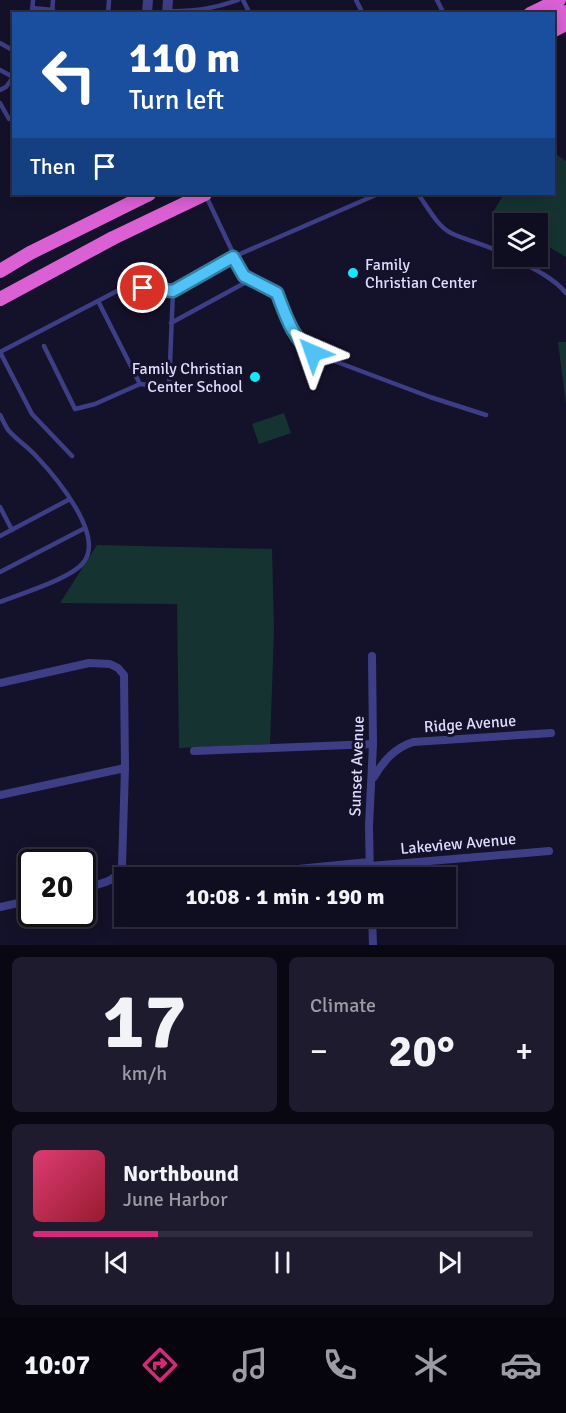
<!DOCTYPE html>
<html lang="en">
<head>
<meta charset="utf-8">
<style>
  :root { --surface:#0f0d20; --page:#1d1b2d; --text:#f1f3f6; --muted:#9b9ca5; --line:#2f2d3e; --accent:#db2777 }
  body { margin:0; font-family:Signika,sans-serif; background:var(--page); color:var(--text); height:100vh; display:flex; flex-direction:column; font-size:22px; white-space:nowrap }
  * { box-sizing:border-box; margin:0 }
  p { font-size:20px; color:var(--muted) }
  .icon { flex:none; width:33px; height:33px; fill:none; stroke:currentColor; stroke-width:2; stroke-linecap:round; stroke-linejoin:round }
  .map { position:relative; height:945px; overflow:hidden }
  .details { display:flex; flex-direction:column; gap:12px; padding:12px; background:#080712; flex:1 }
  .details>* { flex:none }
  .hud { position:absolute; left:12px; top:12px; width:543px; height:183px; border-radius:0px; box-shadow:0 3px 15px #0003,0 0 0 2px var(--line); background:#1a4fa0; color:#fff; overflow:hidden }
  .controls { position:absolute; left:494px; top:213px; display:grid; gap:12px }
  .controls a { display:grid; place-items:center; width:54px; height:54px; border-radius:0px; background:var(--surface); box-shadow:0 3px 15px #0003,0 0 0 2px var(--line); font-size:30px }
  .speed { position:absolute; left:18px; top:849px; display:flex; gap:12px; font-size:30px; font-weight:700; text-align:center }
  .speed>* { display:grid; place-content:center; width:78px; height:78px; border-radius:50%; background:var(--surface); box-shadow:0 3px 15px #0003,0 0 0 2px var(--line); line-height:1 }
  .speed .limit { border:3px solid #111; border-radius:9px; background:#fff; color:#111 }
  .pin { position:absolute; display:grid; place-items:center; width:51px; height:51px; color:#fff; margin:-26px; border:3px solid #fff; border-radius:50%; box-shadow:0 2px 6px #0007 }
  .me { position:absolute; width:66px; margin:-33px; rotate:317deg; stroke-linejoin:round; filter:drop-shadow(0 0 4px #0008) }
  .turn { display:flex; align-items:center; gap:21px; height:126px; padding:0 18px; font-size:27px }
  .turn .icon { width:78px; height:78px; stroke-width:2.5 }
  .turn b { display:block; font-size:42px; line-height:51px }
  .then { display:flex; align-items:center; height:57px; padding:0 18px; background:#0003; gap:12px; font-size:22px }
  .big { font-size:45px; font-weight:700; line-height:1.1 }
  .details .card { flex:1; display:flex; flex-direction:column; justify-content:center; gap:9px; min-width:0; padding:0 21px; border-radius:9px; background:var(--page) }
  .details .dial { align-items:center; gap:0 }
  .dial b { font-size:78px; line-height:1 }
  .song { display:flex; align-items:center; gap:18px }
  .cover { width:72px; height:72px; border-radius:9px; background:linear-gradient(135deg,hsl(340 70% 55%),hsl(350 70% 35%)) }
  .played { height:6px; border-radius:3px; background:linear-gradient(90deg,var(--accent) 25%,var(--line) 25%) }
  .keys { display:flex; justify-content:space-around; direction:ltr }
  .heat { display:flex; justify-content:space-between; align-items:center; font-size:33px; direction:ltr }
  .details .tiles { flex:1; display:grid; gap:12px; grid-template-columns:1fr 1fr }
  .card:last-child { grid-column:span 2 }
  .trip { position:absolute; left:114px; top:867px; width:342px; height:60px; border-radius:0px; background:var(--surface); box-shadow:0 3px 15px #0003,0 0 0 2px var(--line); font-weight:700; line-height:60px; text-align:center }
  .menu { display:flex; height:96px; justify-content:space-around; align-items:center; background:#06050d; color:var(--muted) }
  .menu .icon { width:42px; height:42px }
  .menu .active { color:var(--accent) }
  .menu b { font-size:27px; color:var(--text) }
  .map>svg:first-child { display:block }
</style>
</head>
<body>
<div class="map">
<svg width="566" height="945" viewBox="0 0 566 945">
  <rect width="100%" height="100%" fill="#14112a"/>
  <path fill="#153431" d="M554,153L566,161V257L537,240V224L508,223L492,214L504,194H554Z
    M558,342H566V406Z
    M284,413L291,433L259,444L252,424Z
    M97,545L272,549L274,631L270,744L179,748L177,604L60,603Z"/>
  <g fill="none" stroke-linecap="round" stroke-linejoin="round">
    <path stroke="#3e3e87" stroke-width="4.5" d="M243,0L250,14
      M356,0L363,14
      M437,0L444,14
      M32,8L53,10
      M168,11C193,12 214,9 238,0
      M32,14L33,0
      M52,14L53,0
      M108,14L109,0
      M0,43L14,51
      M0,70L13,77
      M0,90L6,87L14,76
      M0,103L9,119
      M418,194C427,206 437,226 451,233C468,241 487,245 504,254
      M206,196L244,276L277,293C286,316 292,338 313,353L430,397L486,415
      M509,256C528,266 552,276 566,293
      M98,301L140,384
      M171,323L250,280
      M44,346L75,409L95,404L140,384L169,387L173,291
      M0,352L117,291L143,288L173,291L233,257L378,194
      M0,352L32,414L72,456
      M0,415C3,420 5,426 9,431C17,440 28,447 36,456C55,476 106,536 83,563C70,579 20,594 0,602
      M0,507L12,530
      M0,536L70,499
      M0,572L85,528"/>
    <path stroke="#3e3e87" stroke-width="8" d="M0,683L89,663L110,664L118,668L124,675L125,768L122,866C116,883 99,884 82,888
      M194,751L373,744
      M374,777C384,760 395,748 413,742L551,733
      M0,795L125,768
      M370,866L549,851
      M205,878L369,862
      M370,878L369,826L373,744L372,656
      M0,907L32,900
      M372,916L373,945"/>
    <path stroke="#3e3e87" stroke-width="10" d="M147,14L148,0
      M167,14L168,0"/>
    <path stroke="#db60d4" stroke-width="14" d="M530,14L559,0
      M554,18L566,12
      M554,30L566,24
      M0,271L30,253L149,194
      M0,299L113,238L205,194"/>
  </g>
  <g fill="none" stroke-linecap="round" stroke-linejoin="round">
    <g stroke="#337fa1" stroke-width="15">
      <path id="route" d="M143,288L173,291L233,257L244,276L277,293C286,316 292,338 313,353"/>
    </g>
    <use href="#route" stroke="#4fc3f7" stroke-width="10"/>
  </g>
  <g fill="#0decf8" stroke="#14112a" stroke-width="2">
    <circle cx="353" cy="273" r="6"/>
    <circle cx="255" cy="377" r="6"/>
  </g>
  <g text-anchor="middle" stroke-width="6" stroke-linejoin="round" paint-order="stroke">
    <g font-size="16" fill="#dedbfe" stroke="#14112a" text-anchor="start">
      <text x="365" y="270">Family<tspan x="365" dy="18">Christian Center</tspan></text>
      <text x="243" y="374" text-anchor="end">Family Christian<tspan x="243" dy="18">Center School</tspan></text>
    </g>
    <g font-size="16" fill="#dedbfe" stroke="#14112a">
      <text transform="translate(470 723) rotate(-4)" y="6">Ridge Avenue</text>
      <text transform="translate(356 766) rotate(-88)" y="6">Sunset Avenue</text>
      <text transform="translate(458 843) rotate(-5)" y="6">Lakeview Avenue</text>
    </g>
  </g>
</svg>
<div class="controls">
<a><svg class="icon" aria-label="layers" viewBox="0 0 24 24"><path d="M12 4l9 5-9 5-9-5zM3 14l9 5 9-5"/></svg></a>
</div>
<div class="speed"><div class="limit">20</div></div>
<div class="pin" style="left:143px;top:288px;background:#d93025"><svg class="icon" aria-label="arrive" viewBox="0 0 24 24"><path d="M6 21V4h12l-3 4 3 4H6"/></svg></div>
<svg class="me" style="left:313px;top:353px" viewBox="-20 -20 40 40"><path d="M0-17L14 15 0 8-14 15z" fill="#4fc3f7" stroke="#fff" stroke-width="4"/></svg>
<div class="trip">10:08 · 1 min · 190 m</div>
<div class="hud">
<div class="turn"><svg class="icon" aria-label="left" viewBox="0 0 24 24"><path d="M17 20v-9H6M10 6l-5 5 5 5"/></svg><div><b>110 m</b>Turn left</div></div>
<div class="then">Then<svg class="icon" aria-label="arrive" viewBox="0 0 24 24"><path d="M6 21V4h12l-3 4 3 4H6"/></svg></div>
</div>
</div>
<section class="details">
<div class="tiles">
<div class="card dial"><b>17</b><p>km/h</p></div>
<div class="card"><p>Climate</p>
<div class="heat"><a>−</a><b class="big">20°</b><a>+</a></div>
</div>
<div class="card">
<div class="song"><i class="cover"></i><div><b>Northbound</b><p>June Harbor</p></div></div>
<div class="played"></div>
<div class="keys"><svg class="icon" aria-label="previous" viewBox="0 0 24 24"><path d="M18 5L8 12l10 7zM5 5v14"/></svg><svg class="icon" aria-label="pause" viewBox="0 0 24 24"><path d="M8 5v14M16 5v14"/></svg><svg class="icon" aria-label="next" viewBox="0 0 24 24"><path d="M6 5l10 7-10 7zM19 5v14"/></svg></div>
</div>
</div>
</section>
<nav class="menu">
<b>10:07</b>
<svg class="icon active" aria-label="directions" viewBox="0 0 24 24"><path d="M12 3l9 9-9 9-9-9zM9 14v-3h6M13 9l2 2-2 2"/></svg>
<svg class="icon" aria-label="music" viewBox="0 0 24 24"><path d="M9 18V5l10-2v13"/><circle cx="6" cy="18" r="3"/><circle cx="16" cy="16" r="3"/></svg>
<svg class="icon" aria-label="phone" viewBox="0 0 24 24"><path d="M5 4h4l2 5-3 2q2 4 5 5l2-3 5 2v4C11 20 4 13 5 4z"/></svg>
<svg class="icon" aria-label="climate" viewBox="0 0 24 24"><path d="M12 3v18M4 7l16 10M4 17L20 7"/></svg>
<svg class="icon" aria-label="car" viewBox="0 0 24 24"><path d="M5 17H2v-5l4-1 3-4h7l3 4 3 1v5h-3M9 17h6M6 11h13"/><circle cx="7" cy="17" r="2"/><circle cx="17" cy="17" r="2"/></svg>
</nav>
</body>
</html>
